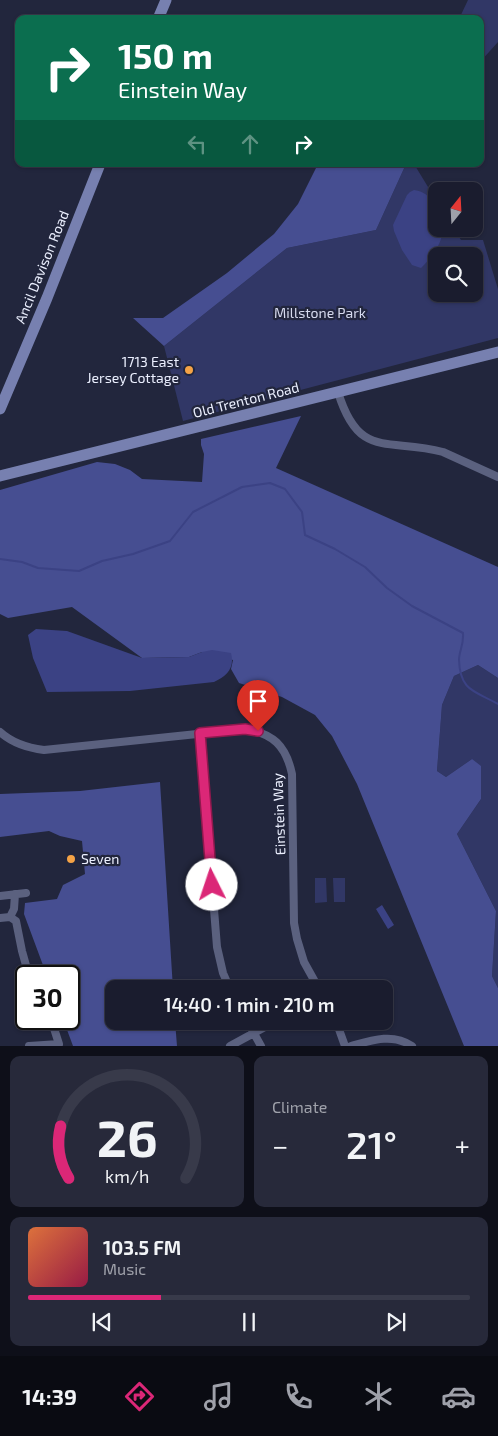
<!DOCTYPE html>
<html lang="en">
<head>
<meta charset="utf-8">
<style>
  :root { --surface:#1a1c2e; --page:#27293a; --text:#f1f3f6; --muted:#9fa1aa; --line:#383a4a; --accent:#db2777 }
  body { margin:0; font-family:"Exo 2",sans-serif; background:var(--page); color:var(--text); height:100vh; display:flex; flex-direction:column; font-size:19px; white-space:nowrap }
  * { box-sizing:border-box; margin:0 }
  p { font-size:16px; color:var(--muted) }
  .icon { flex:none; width:28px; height:28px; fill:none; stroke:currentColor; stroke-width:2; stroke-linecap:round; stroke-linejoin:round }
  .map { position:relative; height:1046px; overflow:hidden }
  .side { display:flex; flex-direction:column; gap:10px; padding:10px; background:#0e0f19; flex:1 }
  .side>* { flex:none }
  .guide { position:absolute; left:15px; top:15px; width:469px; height:152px; border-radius:10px; box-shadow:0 1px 4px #0004,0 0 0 1px var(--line); background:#0b6e4f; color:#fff; overflow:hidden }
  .needle { width:32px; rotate:18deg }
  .controls { position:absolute; left:428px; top:182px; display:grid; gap:10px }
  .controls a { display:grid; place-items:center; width:55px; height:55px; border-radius:10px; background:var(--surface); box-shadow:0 1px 4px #0004,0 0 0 1px var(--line); font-size:25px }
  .speed { position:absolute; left:15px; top:965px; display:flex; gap:10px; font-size:25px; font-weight:700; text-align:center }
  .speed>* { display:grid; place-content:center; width:65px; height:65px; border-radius:50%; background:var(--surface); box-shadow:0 1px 4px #0004,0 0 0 1px var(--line); line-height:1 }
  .speed .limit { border:2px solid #111; border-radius:8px; background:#fff; color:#111 }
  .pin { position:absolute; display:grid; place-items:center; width:42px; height:42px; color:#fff; margin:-51px -21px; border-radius:50% 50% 50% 0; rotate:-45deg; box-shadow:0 0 5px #0007 }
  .pin .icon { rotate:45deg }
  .me { position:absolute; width:55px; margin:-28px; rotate:356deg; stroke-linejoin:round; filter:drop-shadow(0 0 4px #0008) }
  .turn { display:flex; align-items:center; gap:18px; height:105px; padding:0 20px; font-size:22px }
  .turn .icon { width:65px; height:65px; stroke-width:2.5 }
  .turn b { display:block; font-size:35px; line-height:42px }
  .lanes { display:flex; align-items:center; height:48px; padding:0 20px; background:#0003; justify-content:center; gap:25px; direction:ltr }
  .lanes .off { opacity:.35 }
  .big { font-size:38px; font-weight:600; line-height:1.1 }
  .side .widget { flex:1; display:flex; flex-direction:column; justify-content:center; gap:8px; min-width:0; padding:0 18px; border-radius:10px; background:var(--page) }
  .side .dial { align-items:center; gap:0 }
  .dial svg { height:130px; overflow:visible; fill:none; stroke:var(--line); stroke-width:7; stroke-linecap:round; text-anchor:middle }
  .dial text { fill:var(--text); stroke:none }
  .song { display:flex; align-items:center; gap:15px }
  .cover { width:60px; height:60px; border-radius:8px; background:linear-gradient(135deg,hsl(20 70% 55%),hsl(340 70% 35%)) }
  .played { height:5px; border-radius:2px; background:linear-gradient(90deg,var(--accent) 30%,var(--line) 30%) }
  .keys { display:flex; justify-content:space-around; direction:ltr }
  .heat { display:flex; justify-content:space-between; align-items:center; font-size:28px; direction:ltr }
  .side .tiles { flex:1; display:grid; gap:10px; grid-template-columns:1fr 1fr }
  .widget:last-child { grid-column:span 2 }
  .trip { position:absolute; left:105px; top:980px; width:288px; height:50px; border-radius:10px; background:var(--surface); box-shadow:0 1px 4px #0004,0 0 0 1px var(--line); font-weight:600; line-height:50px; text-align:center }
  .menu { display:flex; height:80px; justify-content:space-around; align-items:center; background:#0a0b12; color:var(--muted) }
  .menu .icon { width:35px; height:35px }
  .menu .active { color:var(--accent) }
  .menu b { font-size:22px; color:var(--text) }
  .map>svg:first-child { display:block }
</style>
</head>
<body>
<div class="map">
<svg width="498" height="1046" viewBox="0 0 498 1046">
  <rect width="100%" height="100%" fill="#22263d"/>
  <path fill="#313766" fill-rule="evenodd" d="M468,0H498V42L480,62V19H459Z
    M406,164H414L436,200V229H454L461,240H483L498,289V338L183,421L164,346L287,248L376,230ZM436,256H474V294H436Z
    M478,665L498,678V988L492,976L496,911L457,834L481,799L472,759L446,777L437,771L442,705L454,676Z
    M315,878H326L327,902L315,903Z
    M333,878H345V902H334Z"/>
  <path fill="#464e91" d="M318,164H406L376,230L287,248L164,346L133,318H163L227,273L274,234L298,204Z
    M301,416L276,468L498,567V678L478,665L454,676L442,705L437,771L446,777L472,759L481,766V799L457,834L496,911L492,976L498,988V1046H464L357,784L332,736L315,715L282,697L239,683L231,669L233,660L202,652L189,657L142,658L72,607L8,618L0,614V490L97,462L115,464L130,470L142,479L202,482L204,454L201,445V439Z
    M160,782L173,989H114V1021H175L177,1046H73L63,1019H69V976H47L24,914L25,903L57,899L63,885L85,874L82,841L60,836L49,831L0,837V794L80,791Z"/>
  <path fill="#3b4284" d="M414,190C435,193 436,211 436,229H443C442,244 432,257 421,268L412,265L402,250L394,231L393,225L407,195L410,192Z
    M36,629L67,631L142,658L189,657L202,652L212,650L231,653C235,668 227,676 214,682L130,691L47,692L33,658L28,635Z
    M382,905L394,925L388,929L376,909Z"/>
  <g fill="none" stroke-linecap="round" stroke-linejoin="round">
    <path stroke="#3b4284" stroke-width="2" d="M0,559L22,562L38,568L79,571L102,561L133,554L170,541L193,512L242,487L270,483L285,489L302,512L305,535L335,549L365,567L387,588L412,606L463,633C464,645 459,651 459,660C460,692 476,691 498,704"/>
    <path stroke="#5b617f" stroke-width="8" d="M338,392C359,461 389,437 443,452L498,477
      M0,732C12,743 28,748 44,750L245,729C273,733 286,746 292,774L294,923L297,939L304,962L319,989
      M200,733L217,947L223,973L230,989
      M0,896L26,893
      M10,917L14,909L15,894
      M0,918L10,917L16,921L22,951L29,976
      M247,1021L261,1046
      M336,1021L345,1046
      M29,1046L59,1044L51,1019
      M230,1046L276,1021
      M351,1046C372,1040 393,1033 412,1046"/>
    <path stroke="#7780b0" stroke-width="11" d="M158,19L166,0
      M0,409L47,298L100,164
      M0,476L498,352"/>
  </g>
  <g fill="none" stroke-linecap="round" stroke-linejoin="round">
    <g stroke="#8e194d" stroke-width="12">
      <path id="route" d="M212,885L200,733L245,729L258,731"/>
    </g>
    <use href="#route" stroke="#db2777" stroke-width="9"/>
  </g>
  <g fill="#f5a346" stroke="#22263d" stroke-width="2">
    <circle cx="189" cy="370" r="5"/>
    <circle cx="71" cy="859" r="5"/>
  </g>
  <g text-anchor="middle" stroke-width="4.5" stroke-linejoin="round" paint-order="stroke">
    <g font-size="14" fill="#ebeffe" stroke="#22263d">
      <text transform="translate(42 267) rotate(-68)" y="5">Ancil Davison Road</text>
      <text transform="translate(246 400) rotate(-14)" y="5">Old Trenton Road</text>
      <text transform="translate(279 814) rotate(-92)" y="5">Einstein Way</text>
    </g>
    <g font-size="14" fill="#d7dbef" stroke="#22263d">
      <text x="320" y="318">Millstone Park</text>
    </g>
    <g font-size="14" fill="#ebeffe" stroke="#22263d" text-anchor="end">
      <text x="179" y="367">1713 East<tspan x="179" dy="16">Jersey Cottage</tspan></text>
      <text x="81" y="864" text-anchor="start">Seven</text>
    </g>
  </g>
</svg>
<div class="controls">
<a><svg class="needle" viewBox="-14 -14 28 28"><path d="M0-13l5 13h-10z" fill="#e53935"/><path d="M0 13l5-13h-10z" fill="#9fa1aa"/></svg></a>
<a><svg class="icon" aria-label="search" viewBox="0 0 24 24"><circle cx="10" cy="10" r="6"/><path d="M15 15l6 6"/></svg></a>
</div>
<div class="speed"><div class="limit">30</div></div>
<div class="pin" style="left:258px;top:731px;background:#d93025"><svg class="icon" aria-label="arrive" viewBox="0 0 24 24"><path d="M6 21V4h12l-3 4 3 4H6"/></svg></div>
<svg class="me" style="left:212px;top:885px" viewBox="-20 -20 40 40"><circle r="19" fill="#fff"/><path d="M0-13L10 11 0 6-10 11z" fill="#db2777"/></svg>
<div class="trip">14:40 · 1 min · 210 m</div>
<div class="guide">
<div class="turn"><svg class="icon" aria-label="right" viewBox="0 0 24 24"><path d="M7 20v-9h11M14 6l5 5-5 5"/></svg><div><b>150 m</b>Einstein Way</div></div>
<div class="lanes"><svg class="icon off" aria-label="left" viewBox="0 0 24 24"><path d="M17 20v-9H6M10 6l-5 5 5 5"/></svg><svg class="icon off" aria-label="ahead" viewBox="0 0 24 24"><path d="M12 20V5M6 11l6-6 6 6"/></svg><svg class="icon" aria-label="right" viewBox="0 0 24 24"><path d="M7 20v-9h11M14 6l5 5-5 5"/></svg></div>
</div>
</div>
<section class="side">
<div class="tiles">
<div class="widget dial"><svg viewBox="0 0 100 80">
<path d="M14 69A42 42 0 1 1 86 69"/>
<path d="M14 69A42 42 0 0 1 9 37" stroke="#db2777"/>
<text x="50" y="56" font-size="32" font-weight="700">26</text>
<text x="50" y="72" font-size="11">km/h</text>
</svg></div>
<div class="widget"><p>Climate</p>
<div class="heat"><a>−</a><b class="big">21°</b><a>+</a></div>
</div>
<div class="widget">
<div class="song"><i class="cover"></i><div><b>103.5 FM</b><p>Music</p></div></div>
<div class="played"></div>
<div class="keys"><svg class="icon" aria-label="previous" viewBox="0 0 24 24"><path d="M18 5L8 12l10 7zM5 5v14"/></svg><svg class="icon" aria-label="pause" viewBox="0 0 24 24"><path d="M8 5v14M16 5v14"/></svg><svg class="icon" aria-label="next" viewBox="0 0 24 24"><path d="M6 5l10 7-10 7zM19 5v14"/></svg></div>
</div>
</div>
</section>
<nav class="menu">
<b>14:39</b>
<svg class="icon active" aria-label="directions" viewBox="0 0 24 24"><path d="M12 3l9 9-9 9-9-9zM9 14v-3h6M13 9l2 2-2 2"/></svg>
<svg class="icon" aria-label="music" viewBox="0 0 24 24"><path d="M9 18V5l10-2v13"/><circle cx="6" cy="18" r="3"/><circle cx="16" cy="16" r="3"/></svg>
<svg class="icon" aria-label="phone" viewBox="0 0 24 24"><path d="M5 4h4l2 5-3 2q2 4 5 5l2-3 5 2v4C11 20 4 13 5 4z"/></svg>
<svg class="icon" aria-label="climate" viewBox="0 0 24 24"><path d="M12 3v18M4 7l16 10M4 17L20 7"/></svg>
<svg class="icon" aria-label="car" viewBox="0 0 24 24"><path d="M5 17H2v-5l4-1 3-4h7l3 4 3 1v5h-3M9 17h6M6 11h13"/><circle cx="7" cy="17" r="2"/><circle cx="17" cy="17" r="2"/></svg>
</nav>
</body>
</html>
